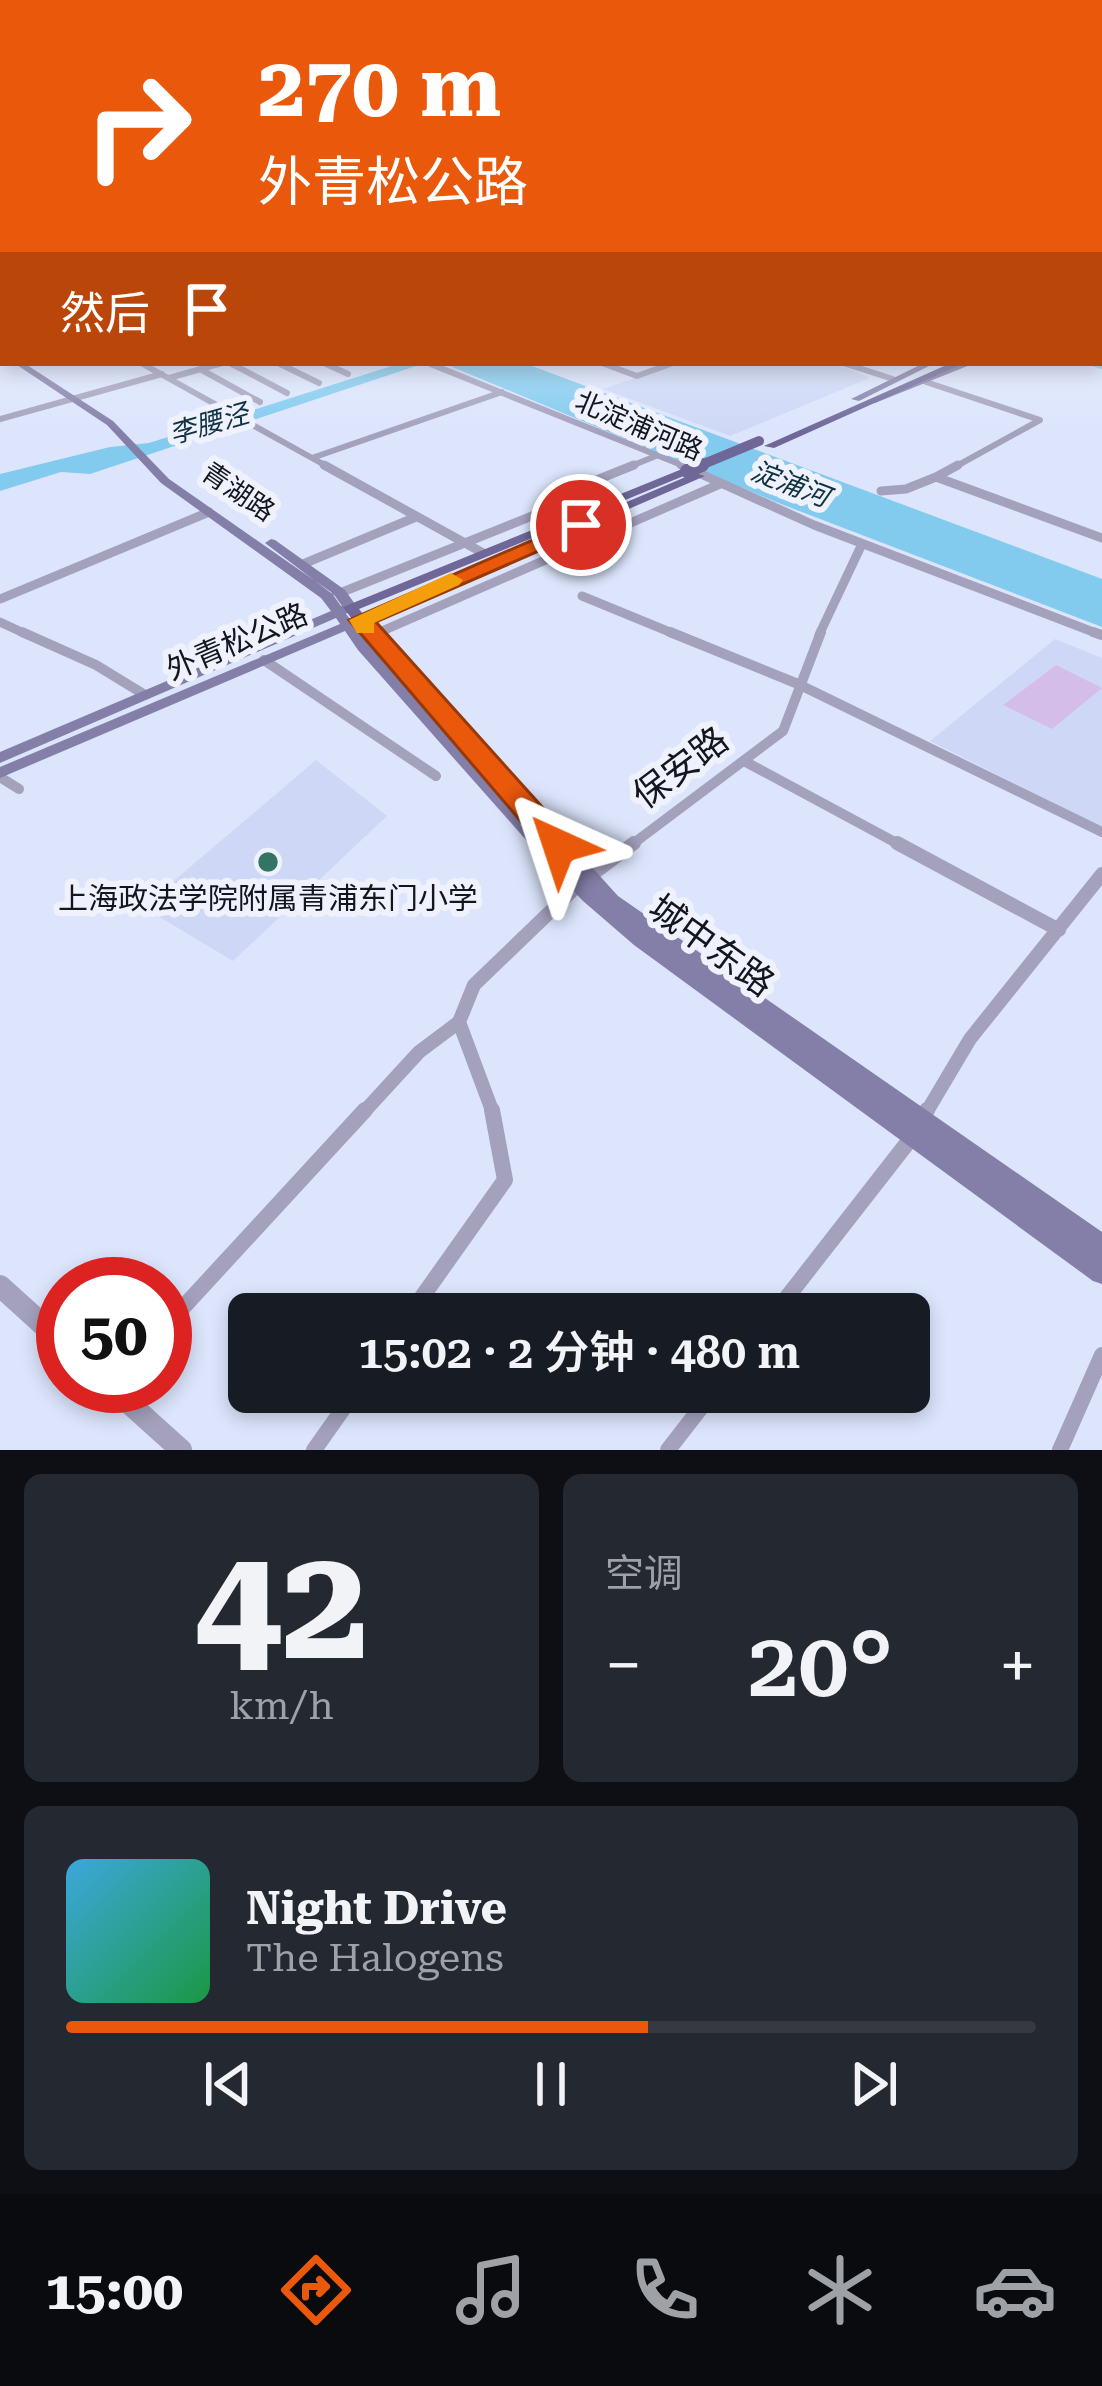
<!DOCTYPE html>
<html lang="zh">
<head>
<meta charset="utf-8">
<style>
  :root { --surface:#171b24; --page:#242831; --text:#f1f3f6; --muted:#9ea1a6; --line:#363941; --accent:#ea580c }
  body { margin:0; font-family:"Roboto Serif","Noto Sans SC",serif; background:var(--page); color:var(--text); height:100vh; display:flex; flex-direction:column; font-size:45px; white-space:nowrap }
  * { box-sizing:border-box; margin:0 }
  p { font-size:39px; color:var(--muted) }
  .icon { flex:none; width:66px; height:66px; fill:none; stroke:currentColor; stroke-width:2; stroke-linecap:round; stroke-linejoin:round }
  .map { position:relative; height:1450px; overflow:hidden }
  .side { display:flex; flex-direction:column; gap:24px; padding:24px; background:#0d0f14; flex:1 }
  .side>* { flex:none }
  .guide { position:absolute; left:0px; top:0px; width:1104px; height:366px; box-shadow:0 6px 18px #0003; background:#ea580c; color:#fff; overflow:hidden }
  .speed { position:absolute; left:36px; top:1257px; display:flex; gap:24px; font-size:60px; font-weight:700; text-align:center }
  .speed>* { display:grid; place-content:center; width:156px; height:156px; border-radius:50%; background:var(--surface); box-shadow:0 6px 18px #0003; line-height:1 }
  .speed .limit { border:18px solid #d22; background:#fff; color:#111 }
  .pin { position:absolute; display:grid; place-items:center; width:102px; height:102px; color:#fff; margin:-51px; border:6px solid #fff; border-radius:50%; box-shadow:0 3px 12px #0007 }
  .me { position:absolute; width:132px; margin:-66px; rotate:318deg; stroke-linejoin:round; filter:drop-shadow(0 0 9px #0008) }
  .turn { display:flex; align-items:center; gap:42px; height:252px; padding:0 60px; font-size:54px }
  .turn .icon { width:156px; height:156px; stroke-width:2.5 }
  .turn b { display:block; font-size:84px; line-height:102px }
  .then { display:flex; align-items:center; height:114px; padding:0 60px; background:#0003; gap:24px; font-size:45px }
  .big { font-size:90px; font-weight:600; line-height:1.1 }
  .side .card { flex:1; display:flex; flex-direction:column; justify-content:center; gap:18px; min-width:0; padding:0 42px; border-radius:18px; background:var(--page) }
  .side .dial { align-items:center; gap:0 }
  .dial b { font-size:156px; line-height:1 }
  .song { display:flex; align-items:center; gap:36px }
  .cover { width:144px; height:144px; border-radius:18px; background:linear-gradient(135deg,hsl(200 70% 55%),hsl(140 70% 35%)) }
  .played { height:12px; border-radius:6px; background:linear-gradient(90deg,var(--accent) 60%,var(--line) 60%) }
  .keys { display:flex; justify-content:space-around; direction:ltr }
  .heat { display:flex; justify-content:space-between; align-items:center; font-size:66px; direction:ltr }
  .side .tiles { flex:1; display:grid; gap:24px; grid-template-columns:1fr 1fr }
  .card:last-child { grid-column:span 2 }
  .trip { position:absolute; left:228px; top:1293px; width:702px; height:120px; border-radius:18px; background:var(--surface); box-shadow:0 6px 18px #0003; font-weight:600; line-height:120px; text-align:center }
  .tabs { display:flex; height:192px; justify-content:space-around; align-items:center; background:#090b0e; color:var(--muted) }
  .tabs .icon { width:84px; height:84px }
  .tabs .current { color:var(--accent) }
  .tabs b { font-size:54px; color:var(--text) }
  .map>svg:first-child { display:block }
</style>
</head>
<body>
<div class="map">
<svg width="1102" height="1450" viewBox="0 0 1102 1450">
  <rect width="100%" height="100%" fill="#dce5fc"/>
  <path fill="#ced8f6" d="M679,363H834L870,378L730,436L603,389Z
    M1055,639L1102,658V827L930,741Z
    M316,760L387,816L233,961L143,907Z"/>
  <path fill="#d5bde9" d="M1056,665L1102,688L1052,729L1003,705Z"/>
  <path fill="#82cbef" d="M401,363H425L90,474L61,472L0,491V474L110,447L149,443Z
    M443,363H524L1102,579V627L781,504Z"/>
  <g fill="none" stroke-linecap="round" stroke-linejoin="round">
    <path stroke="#82cbef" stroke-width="8" d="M1096,363L1102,365"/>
    <path stroke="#a4a1bd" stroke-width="6" d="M141,363L330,468
      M230,363L287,393
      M278,363L319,383
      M324,363L348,374
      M428,363L689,468
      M602,363L637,376L673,363
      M843,363L893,379
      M200,369L260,402
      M169,378L222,363
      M926,382L1040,420L953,468
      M0,419L162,374
      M312,458L502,392
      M626,468L656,456"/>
    <path stroke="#a4a1bd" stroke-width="9" d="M324,465L483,553
      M681,465L814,525L1101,635
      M958,465L936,477L1102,538
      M881,491L906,489L936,477
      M303,564L416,517
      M340,593L542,512L549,499L634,465
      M582,596L677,635
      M0,599L209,512
      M0,622L28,635
      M373,635L720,484
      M819,635L862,544"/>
    <path stroke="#a4a1bd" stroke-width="10" d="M22,632L96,665L145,695
      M670,632L798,684L1102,832
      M1093,632L1102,635
      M359,641L380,632
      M264,660L436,776
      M744,761L902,846
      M0,777L19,789
      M630,846L783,731L821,632"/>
    <path stroke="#a4a1bd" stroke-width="14" d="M897,843L1059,930
      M363,1113L419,1052L459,1022
      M493,1113L459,1022L474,985L578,885L634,843
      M926,1113L970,1039L1102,874"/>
    <path stroke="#a4a1bd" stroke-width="16" d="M921,1121L927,1110
      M410,1314L505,1180L492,1110
      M774,1314L912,1137
      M165,1327L365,1110
      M314,1450L355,1392
      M668,1450L713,1392
      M1060,1450L1102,1355"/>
    <path stroke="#a4a1bd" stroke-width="22" d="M0,1286L63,1343
      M110,1386L181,1450"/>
    <path fill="#847fa8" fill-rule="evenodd" d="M1101,290H1102V294H1101Z
      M1101,305H1102V309H1101Z
      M0,333H3V339H0Z
      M0,348L3,349V356L0,355Z
      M14,363H24L113,421L169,479L331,592L341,606H342L335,596L265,543L271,539L275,540L345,590L357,607L346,614L350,619L365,617L618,896L1102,1232V1284L1093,1281L634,945L583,901L534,849L358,650L345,631L0,778V767L340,624L336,618L0,763V752L331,611L321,598L161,483L107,425ZM358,626L570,865L368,644L355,627Z
      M924,363H935L859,401L851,399Z
      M963,363H975L875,403L867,401Z"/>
    <path fill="#6e6798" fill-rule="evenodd" d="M1102,299V305L1101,306V300Z
      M951,363H964L774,448L764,446Z
      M687,467L691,469V473L359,609L363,614L695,473L705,476L365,623H355L343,607Z"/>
    <path fill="#645c91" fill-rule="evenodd" d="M1101,329H1102V336H1101Z"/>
    <path fill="#5b528a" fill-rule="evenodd" d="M1101,248H1102V254H1101Z
      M1101,266H1102V272H1101Z"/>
    <path stroke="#6e6798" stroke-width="10" d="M694,468L759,441"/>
    <path stroke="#6e6798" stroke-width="14" d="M687,471L702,465"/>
  </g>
  <linearGradient id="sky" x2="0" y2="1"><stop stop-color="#7fbdeb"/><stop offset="0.53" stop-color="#eff3fe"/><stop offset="1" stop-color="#eff3fe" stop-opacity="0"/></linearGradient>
  <rect width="1102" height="434" fill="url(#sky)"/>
  <path fill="#ea580c" stroke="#983908" stroke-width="3" d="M581,519L592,525L589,529L376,622L570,838L575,846L570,853H548L349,620Z"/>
  <path fill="#f59e0b" d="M451,573L463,580L459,585L374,623V633H357L349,620Z"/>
  <circle fill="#347463" stroke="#eff2fc" stroke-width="4.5" cx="268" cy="862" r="12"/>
  <g text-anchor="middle" stroke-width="12" stroke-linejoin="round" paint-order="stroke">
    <g font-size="27" font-style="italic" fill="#103241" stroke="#eff2fc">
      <text transform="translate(209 424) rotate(-16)" y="9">李腰泾</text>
      <text transform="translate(790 484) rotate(21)" y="9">淀浦河</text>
    </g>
    <g font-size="27" fill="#14161e" stroke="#eff2fc">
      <text transform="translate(639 426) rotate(23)" y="9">北淀浦河路</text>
      <text transform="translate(238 492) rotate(34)" y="9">青湖路</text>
    </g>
    <g font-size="30" fill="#14161e" stroke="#eff2fc">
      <text transform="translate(237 642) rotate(-23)" y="10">外青松公路</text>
    </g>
    <g font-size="30" fill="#14161e" stroke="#eff2fc">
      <text x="268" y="909">上海政法学院附属青浦东门小学</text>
    </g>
    <g font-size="36" fill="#14161e" stroke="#eff2fc">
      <text transform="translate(680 767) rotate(-37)" y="13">保安路</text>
      <text transform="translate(712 945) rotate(36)" y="13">城中东路</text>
    </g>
  </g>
</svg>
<div class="speed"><div class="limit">50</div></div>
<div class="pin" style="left:581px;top:525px;background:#d93025"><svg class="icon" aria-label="arrive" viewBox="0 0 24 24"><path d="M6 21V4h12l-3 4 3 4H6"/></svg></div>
<svg class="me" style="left:559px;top:846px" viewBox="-20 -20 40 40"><path d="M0-17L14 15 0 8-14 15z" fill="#ea580c" stroke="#fff" stroke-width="4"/></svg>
<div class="trip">15:02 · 2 分钟 · 480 m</div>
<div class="guide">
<div class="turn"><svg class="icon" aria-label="right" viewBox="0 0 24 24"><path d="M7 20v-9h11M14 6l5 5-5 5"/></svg><div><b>270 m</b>外青松公路</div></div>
<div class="then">然后<svg class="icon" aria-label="arrive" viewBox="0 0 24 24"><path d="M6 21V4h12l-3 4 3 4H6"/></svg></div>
</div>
</div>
<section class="side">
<div class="tiles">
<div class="card dial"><b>42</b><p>km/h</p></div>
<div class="card"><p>空调</p>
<div class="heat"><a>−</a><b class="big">20°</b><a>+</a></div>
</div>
<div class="card">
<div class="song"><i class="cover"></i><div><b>Night Drive</b><p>The Halogens</p></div></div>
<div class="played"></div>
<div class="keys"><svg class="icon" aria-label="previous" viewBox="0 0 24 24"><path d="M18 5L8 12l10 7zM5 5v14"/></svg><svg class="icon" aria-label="pause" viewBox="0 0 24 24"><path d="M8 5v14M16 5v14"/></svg><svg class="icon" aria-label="next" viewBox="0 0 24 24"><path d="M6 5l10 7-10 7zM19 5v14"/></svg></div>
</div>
</div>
</section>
<nav class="tabs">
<b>15:00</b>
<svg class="icon current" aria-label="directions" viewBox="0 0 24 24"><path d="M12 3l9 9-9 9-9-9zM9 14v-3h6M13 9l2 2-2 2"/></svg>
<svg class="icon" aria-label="music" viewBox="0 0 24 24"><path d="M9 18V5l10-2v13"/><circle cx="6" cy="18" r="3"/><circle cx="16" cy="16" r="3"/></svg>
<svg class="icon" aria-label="phone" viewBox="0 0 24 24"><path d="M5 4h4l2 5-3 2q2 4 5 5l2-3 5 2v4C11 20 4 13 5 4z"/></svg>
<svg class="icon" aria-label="climate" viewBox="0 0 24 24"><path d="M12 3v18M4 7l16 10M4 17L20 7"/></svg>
<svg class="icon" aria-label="car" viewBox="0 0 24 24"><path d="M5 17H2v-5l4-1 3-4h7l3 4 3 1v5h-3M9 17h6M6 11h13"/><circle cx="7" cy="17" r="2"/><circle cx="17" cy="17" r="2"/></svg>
</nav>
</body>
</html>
